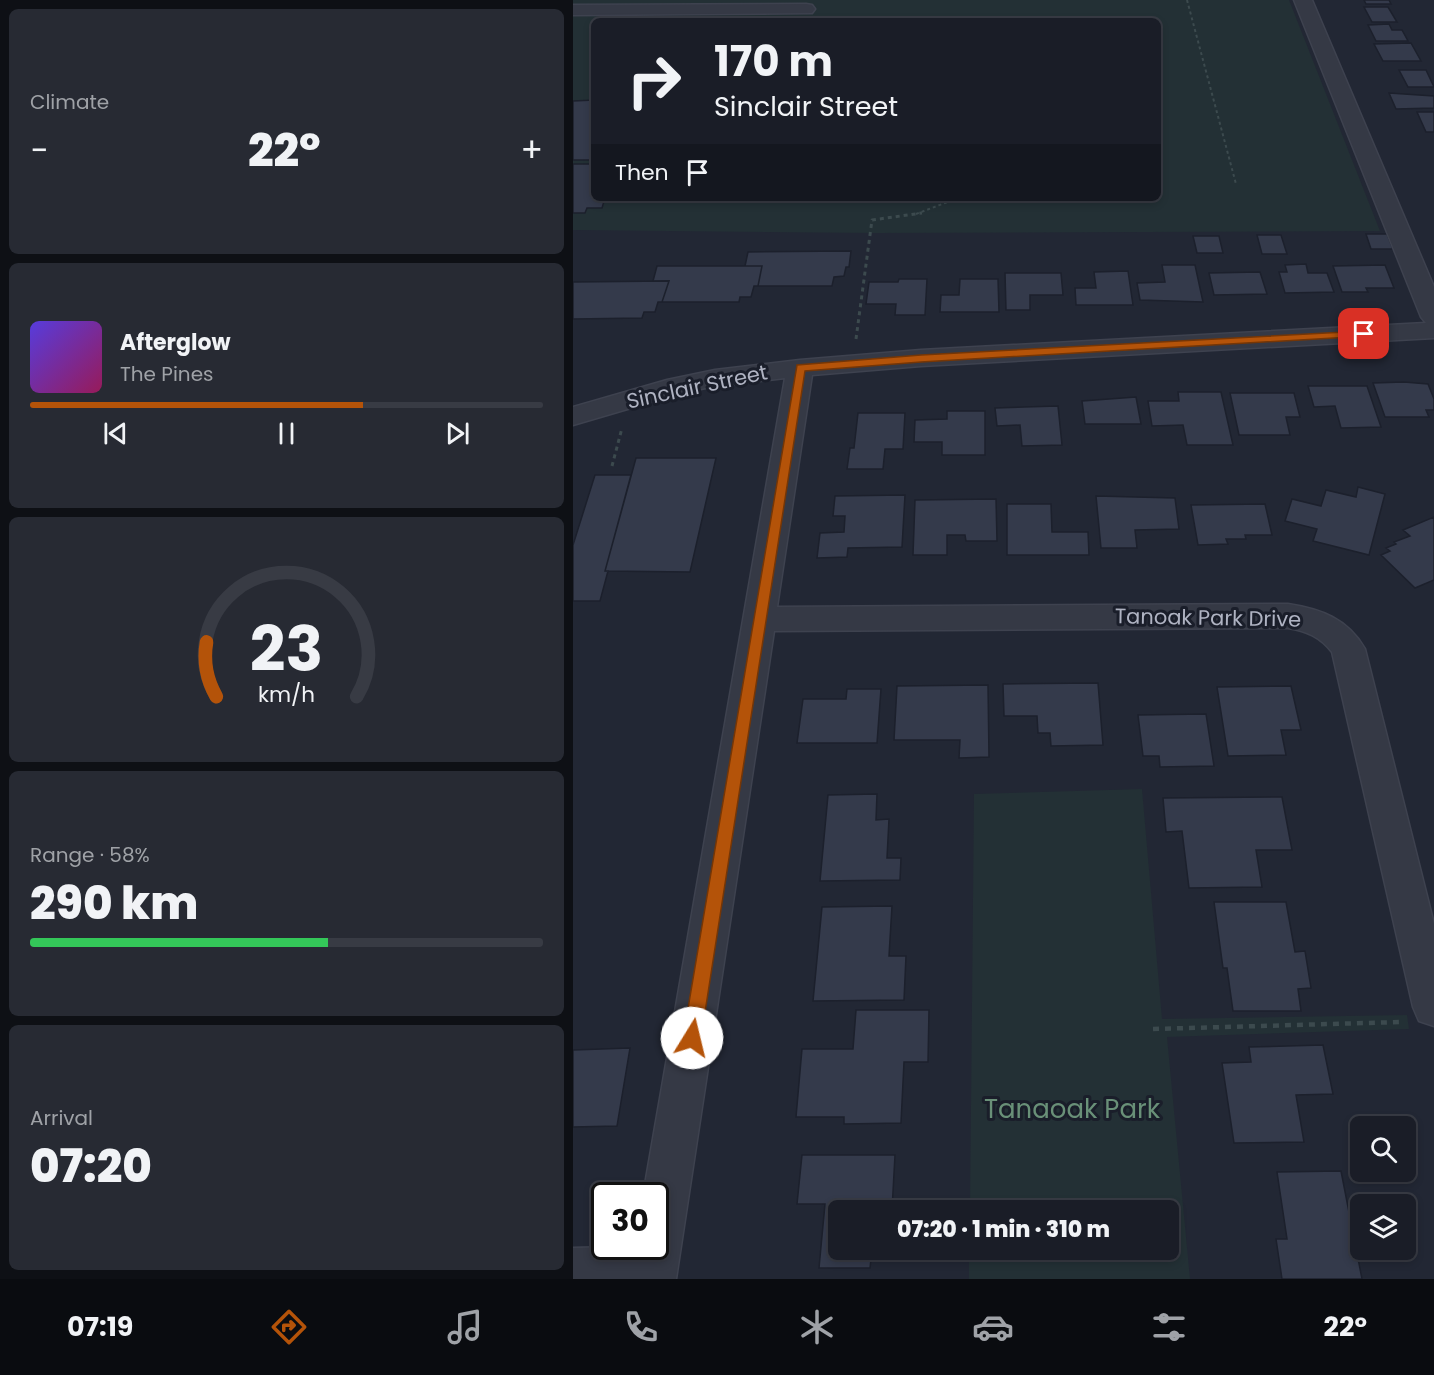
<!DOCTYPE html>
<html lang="en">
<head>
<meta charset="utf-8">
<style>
  :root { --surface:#1a1d27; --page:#272a33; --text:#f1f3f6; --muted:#9fa2a7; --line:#383b44; --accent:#b45309 }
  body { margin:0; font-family:Poppins,sans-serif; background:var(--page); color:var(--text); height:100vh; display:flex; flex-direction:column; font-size:22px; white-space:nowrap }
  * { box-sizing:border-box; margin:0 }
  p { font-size:20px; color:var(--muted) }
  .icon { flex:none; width:33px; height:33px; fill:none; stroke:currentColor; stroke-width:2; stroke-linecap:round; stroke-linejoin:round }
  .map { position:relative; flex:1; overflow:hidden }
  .side { display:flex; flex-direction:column; gap:9px; padding:9px; background:#0e1015; width:573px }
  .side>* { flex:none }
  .banner { position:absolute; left:18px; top:18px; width:570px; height:183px; border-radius:9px; box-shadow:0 3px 9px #0003,0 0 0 2px var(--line); background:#1a1d27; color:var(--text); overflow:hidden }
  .fabs { position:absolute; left:777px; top:1116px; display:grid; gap:12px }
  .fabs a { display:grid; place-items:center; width:66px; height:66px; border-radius:9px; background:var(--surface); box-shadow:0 3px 9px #0003,0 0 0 2px var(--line); font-size:30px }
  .speed { position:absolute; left:18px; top:1182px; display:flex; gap:12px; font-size:30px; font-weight:700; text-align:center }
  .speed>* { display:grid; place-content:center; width:78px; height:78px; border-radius:50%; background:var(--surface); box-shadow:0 3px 9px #0003,0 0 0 2px var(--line); line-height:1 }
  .speed .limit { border:3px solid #111; border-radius:9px; background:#fff; color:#111 }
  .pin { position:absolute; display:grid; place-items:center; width:51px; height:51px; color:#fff; margin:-26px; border-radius:12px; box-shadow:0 3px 9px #0006 }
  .me { position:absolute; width:66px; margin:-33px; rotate:9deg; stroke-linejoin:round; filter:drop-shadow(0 0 4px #0008) }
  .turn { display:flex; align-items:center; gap:21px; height:126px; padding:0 24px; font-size:27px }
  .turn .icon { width:78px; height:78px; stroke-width:2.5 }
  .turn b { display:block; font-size:42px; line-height:51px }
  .then { display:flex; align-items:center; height:57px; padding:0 24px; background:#0003; gap:12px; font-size:22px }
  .big { font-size:45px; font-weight:800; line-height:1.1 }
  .side .tile { flex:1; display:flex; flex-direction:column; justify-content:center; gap:9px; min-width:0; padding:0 21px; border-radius:9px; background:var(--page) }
  .side .dial { align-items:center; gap:0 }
  .dial svg { height:156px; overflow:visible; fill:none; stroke:var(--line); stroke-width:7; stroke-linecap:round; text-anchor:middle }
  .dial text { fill:var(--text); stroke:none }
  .song { display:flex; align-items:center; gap:18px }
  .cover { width:72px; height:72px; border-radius:9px; background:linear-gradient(135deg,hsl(250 70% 55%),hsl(330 70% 35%)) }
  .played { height:6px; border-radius:3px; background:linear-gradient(90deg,var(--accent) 65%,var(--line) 65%) }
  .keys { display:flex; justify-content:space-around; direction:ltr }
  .heat { display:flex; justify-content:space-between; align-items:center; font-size:33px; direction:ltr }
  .charge { height:9px; border-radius:4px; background:linear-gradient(90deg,#34c759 58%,var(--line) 0) }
  .trip { position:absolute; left:255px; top:1200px; width:351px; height:60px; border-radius:9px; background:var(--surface); box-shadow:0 3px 9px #0003,0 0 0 2px var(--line); font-weight:800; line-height:60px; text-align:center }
  .dock { display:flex; height:96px; justify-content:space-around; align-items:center; background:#0a0c10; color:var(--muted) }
  .dock .icon { width:42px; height:42px }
  .dock .current { color:var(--accent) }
  .dock b { font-size:27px; color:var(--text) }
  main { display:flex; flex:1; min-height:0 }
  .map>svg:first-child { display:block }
</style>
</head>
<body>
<main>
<section class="side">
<div class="tile"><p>Climate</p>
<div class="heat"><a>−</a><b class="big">22°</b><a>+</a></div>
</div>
<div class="tile">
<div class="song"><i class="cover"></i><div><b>Afterglow</b><p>The Pines</p></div></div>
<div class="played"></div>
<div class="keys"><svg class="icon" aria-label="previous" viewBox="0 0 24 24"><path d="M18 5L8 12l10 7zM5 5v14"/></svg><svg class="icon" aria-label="pause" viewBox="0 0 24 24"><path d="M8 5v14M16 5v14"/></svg><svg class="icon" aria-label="next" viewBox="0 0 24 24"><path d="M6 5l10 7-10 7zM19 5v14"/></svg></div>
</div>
<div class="tile dial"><svg viewBox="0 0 100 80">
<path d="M14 69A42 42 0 1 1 86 69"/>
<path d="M14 69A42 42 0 0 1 9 41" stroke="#b45309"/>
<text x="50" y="56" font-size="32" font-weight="700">23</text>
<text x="50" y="72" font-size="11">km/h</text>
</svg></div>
<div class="tile"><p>Range · 58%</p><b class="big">290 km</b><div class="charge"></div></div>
<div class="tile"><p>Arrival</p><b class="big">07:20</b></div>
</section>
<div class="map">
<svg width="861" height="1279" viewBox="0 0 861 1279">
  <rect width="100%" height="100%" fill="#222734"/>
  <path fill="#233035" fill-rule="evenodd" d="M0,0H716L807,231L302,233L0,230ZM21,21H585V198H21Z
    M569,789L589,1019L834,1015L836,1029L594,1037L617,1279H396V1250H596V1210H397L401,794Z"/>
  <path fill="#343a4b" stroke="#1c202c" stroke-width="1.5" d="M791,0H816L818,4H793Z
    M791,7H815L824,22H799Z
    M816,24L819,30H829L835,41H803L795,25Z
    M838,43L848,61H810L801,44Z
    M826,70H853L861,87H835Z
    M816,93L861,96V108L823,109Z
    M21,100V160H0V101Z
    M844,112H861V132H853Z
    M0,164H21V198H32L29,208H14L12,213H0Z
    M793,234H814L820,249H798Z
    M684,235H708L714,254H689Z
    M620,236H646L650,253H624Z
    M278,251L276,267H273L271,276L261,277L259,286H185L189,266H172L175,252Z
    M733,264L735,273H754L761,292L712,293L706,272H714L712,265Z
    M589,265H622L630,302L567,300L564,283L592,282Z
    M812,265L821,288H793L795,292H769L760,266Z
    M84,266H189L185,286H181L178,297H167L166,302H89L96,281H80Z
    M555,271L560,305H503L502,288H523L521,272Z
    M687,272L694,294L641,295L636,273Z
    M432,273H488L490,295H457V310H433Z
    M326,279H354L352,315H322L323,304H293L296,282H325Z
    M387,279H425L426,312H367L368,295H386Z
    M96,281L89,302H85L82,312H71L69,318L0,319V282Z
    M831,382L855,384L861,399V410H853L856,417H812L800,383Z
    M735,386H794L808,427L768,428L762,406L741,407Z
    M605,392H648L660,445H614L610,425L579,426L575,401H606Z
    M657,393H721L727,417H713L717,435H666Z
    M563,397L568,424H512L509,401Z
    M485,406L489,445L449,446L447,425L424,426L422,408Z
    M374,411H412V455H369V442H341L342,420L374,419Z
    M285,413H332L330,449H312L310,469H274L277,448H281Z
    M63,458H143L117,572L32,571Z
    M22,475H58L32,571H35L27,601H0V545Z
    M785,487L812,494L796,555L740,541L744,529L712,521L719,499L748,506L753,490L783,497Z
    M332,495L329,547L275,548L274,557L244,558L247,533L271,532L272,516H260L262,496Z
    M523,496L602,498L606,529L562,530L564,548H528Z
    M423,499L424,541H393L392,535H374V555H340L342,500Z
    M434,504H478L479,532H515L516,555H434Z
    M692,504L699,535H672L673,539H653L655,544L625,545L618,505Z
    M861,517V580L842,588L808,555L817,551L813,548L823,544L821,542L837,536L830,530Z
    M525,683L530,745L478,746L477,733H465L464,716H431L430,684Z
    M415,685L416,757L386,758L387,740H321L324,686Z
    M718,686L728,730H708L713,755L655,756L644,687Z
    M274,689H308L304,743H224L230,699H273Z
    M633,714L641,766L587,767L586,756H570L565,715Z
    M304,794L303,820L316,819L314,858H328L327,880L247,881L255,795Z
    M709,797L719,850H683L689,887L616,888L609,831L593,832L590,798Z
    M641,902H713L722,952L732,951L738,988L725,989L728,1011H660L654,968H650Z
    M319,906L316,956H333L331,1000L240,1001L249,907Z
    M283,1010H356L355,1062H331L328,1123L271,1124V1117H223L229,1049H280Z
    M750,1045L760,1094L723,1095L731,1142L661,1143L649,1063L678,1062L676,1047Z
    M57,1048L44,1126L0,1127V1050Z
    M229,1155H322L319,1210H266V1250H299L297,1268H246L252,1204H224Z
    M768,1171L789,1279H709L703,1239H714L704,1172Z"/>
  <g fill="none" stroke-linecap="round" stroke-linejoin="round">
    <g stroke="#3e424f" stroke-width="3">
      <path id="minor" d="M721,0H739L861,287V338L348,366L239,375L204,607L715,604C748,609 775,619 792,649L861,924V1026L846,1021L840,1007L759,652C747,637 734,631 715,628L201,631L103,1279H0V1248L82,1246V1196H70L212,378L142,386L109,393L0,425V407L94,380L142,370L227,360L348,350L853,323L848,317Z
        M233,4L239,5L242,9L239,13L0,15V5Z"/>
    </g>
    <path stroke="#3c4a4e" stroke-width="2" stroke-dasharray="3 3" stroke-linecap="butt" d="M614,0L663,184
      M343,214L385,198"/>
    <path stroke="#3c4a4e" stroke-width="3" stroke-dasharray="4 4" stroke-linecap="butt" d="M283,339L299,220L349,213
      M39,466L49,428"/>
    <path stroke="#3c4a4e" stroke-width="4.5" stroke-dasharray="6 6" stroke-linecap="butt" d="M580,1029L829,1022"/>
    <use href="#minor" fill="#353945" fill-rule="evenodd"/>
  </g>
  <path fill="#b45309" stroke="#753606" stroke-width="1.5" d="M791,331L795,332V336L348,362L232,371L128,1038L125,1044L119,1046L113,1044L110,1038L224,365L348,355Z"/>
  <g text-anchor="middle" stroke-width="6" stroke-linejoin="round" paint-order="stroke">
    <g font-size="21" fill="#afb3c2" stroke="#1a1e2a">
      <text transform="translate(124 387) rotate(-12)" y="7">Sinclair Street</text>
      <text transform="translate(635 618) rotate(1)" y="7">Tanoak Park Drive</text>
    </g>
    <g font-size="26" fill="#699078" stroke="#1a1e2a">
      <text x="499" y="1118">Tanaoak Park</text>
    </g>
  </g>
</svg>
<div class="fabs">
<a><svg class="icon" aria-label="search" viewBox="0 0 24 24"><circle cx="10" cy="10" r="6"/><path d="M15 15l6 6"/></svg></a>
<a><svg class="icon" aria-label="layers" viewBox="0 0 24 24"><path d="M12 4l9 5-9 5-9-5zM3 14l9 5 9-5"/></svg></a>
</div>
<div class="speed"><div class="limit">30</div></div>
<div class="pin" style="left:791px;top:334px;background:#d93025"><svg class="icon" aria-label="arrive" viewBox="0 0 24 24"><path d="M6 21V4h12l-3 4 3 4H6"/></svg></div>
<svg class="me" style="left:119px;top:1038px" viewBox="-20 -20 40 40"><circle r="19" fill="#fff"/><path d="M0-13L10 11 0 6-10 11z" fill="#b45309"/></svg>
<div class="trip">07:20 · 1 min · 310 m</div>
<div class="banner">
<div class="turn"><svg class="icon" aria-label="right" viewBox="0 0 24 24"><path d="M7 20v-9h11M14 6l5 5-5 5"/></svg><div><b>170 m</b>Sinclair Street</div></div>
<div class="then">Then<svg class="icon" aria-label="arrive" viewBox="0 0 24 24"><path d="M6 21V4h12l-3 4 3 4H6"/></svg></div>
</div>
</div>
</main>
<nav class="dock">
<b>07:19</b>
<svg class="icon current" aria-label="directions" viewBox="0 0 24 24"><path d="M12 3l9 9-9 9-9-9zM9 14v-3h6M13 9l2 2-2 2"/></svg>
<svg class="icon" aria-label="music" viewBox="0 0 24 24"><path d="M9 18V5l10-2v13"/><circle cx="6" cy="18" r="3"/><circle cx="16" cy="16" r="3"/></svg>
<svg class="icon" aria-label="phone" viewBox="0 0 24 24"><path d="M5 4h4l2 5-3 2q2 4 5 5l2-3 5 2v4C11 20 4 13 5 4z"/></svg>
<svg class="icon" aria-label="climate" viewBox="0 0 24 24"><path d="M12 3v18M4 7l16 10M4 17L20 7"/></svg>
<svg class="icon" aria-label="car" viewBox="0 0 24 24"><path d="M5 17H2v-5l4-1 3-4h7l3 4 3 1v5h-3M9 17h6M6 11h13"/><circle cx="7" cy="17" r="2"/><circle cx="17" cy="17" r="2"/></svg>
<svg class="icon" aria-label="filters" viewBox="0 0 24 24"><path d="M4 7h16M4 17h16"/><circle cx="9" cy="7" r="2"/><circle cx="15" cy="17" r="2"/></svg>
<b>22°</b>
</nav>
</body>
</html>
